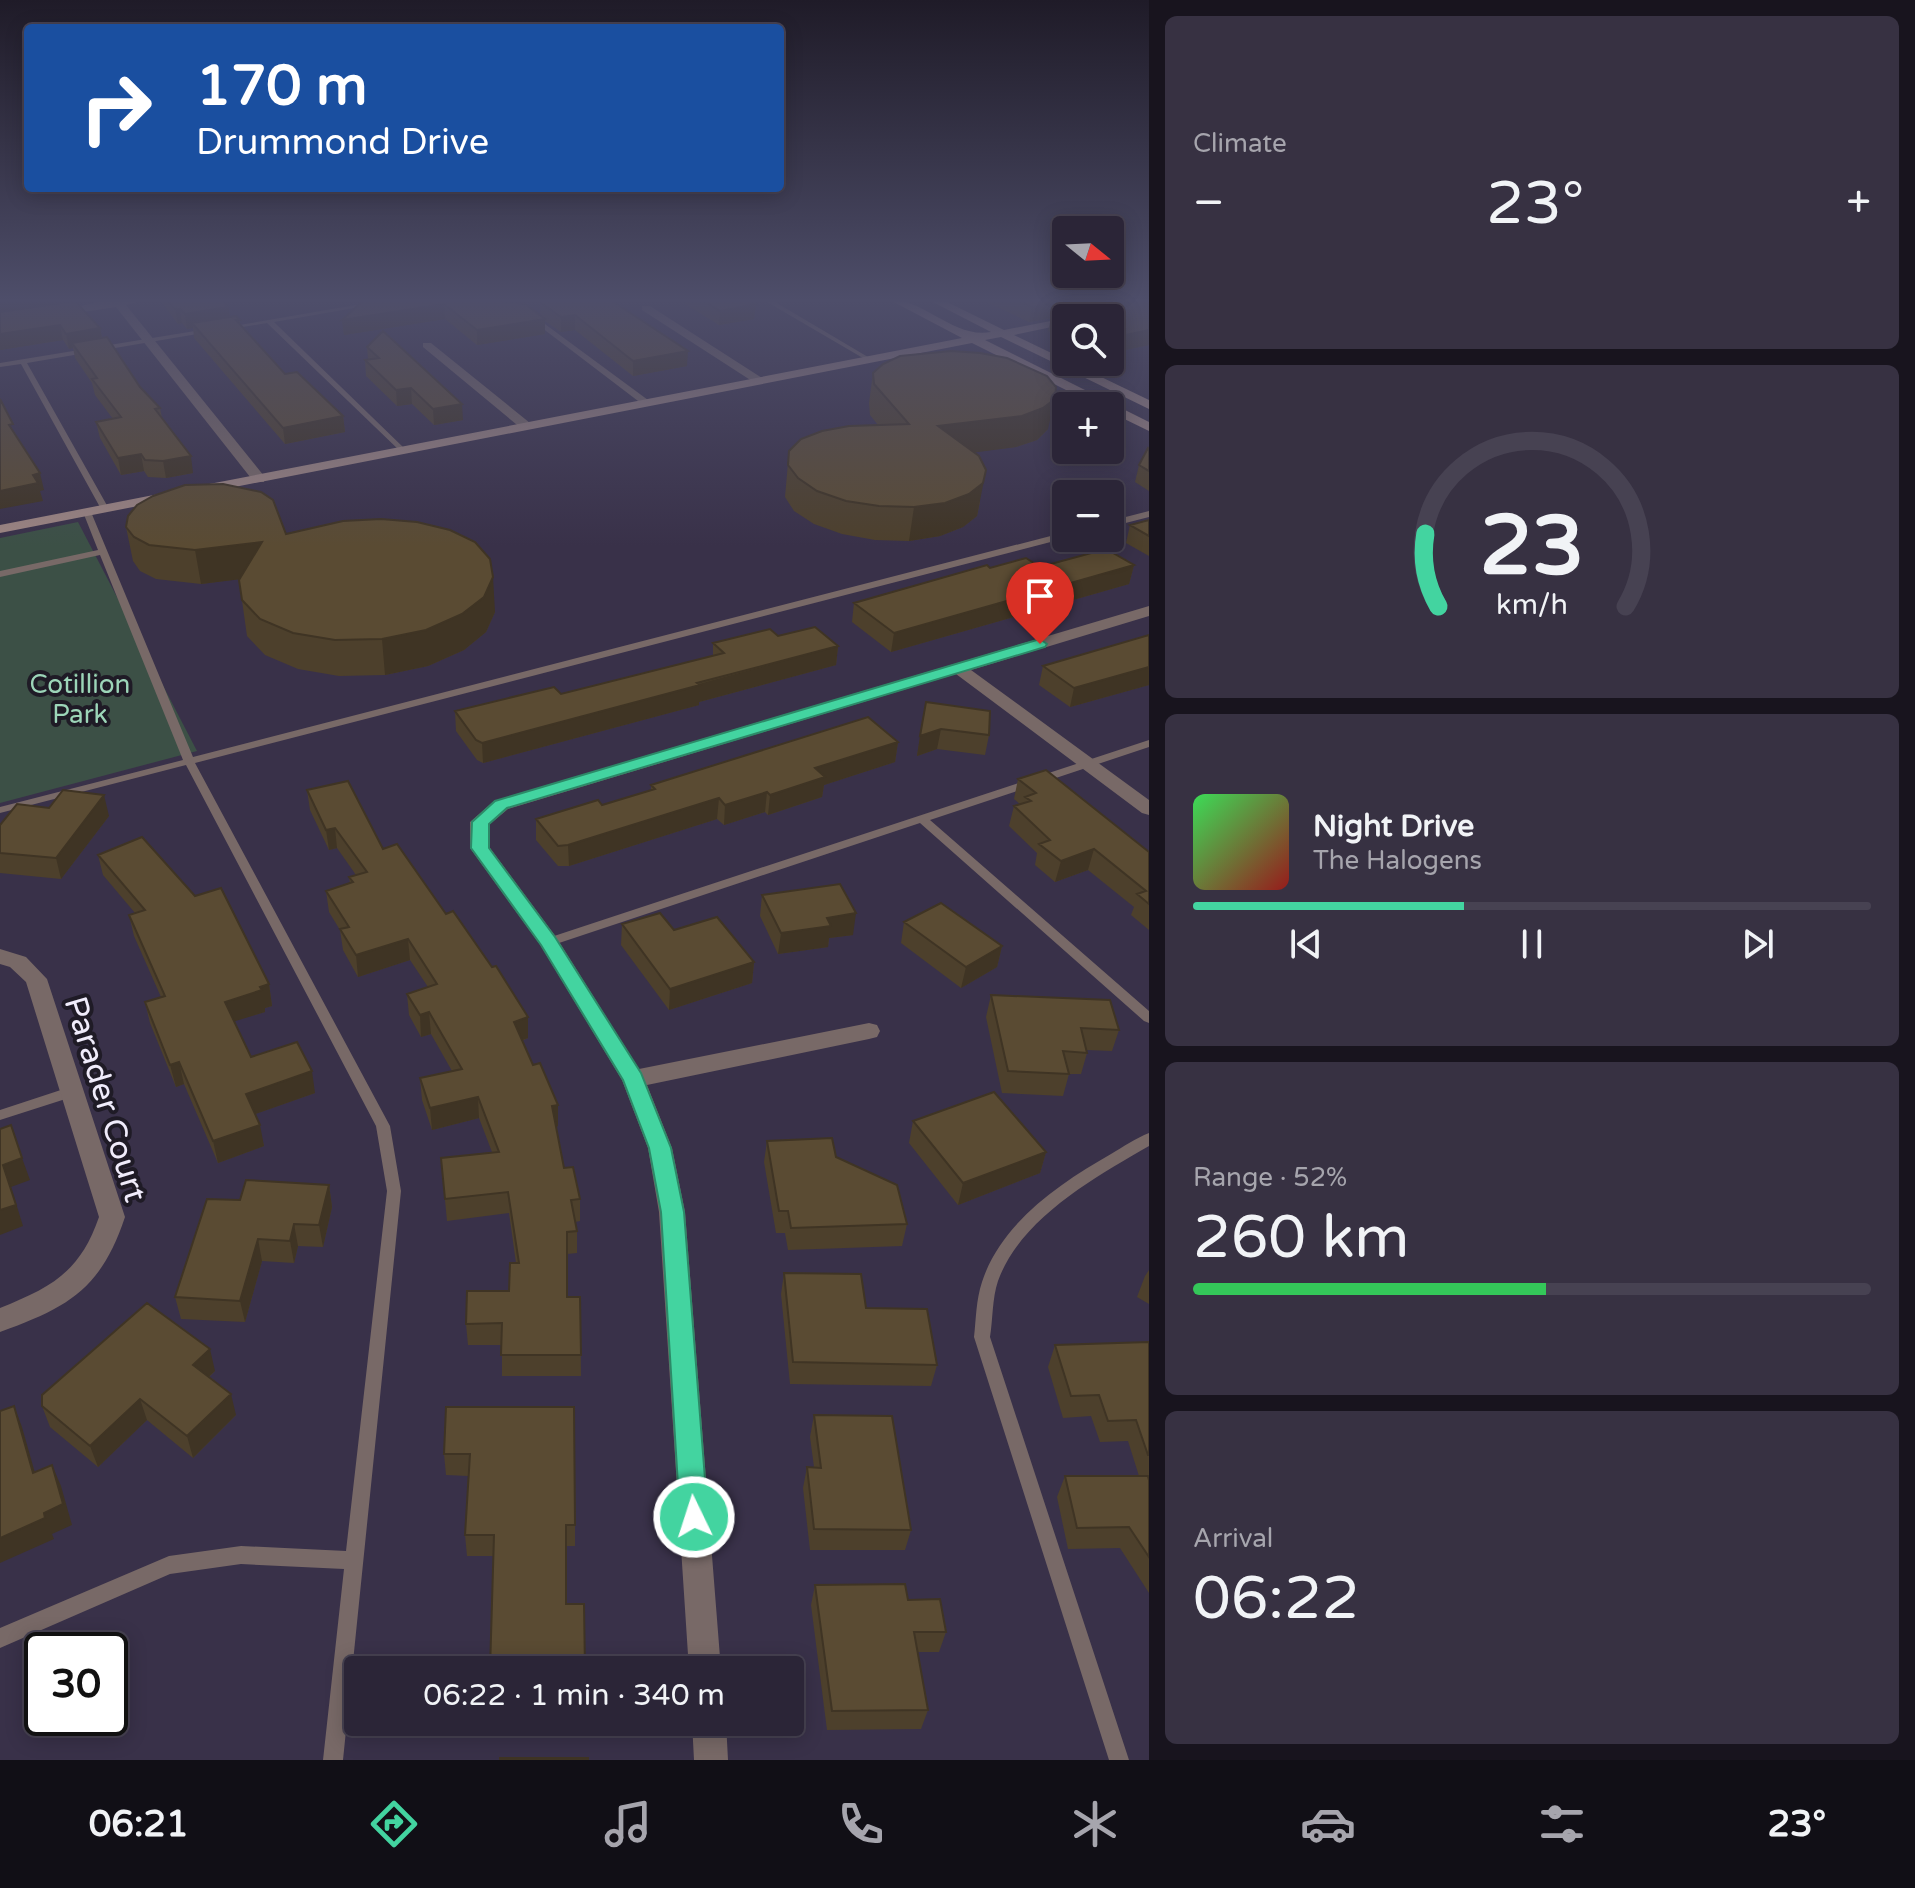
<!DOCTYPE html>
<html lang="en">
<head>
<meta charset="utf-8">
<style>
  :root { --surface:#2b2537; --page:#373142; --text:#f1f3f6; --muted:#a6a5ad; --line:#474252; --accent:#43d4a0 }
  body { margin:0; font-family:"Varela Round",sans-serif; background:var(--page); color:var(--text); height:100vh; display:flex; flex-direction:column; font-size:30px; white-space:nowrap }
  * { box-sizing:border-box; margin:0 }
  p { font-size:26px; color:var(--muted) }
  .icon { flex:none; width:44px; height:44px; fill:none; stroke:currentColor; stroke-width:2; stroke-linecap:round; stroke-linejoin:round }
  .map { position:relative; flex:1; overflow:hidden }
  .sheet { display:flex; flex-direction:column; gap:16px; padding:16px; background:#18141e; width:766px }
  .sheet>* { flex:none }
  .banner { position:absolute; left:24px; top:24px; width:760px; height:168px; border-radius:8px; box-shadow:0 4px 20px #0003,0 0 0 2px var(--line); background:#1a4fa0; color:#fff; overflow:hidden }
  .needle { width:52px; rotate:108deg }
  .tools { position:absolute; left:1052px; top:216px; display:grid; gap:16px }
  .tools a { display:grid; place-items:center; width:72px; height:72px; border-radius:8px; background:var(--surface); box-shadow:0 4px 20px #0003,0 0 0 2px var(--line); font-size:40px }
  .speed { position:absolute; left:24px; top:1632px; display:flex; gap:16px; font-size:40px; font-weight:700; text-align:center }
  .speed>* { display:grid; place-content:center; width:104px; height:104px; border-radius:50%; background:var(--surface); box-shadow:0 4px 20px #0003,0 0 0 2px var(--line); line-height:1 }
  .speed .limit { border:4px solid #111; border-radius:12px; background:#fff; color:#111 }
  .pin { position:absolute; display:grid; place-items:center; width:68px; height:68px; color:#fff; margin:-82px -34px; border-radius:50% 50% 50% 0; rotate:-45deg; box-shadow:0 0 8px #0007 }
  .pin .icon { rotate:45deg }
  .me { position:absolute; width:88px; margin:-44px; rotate:356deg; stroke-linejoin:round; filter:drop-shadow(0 0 6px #0008) }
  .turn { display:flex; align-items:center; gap:28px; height:168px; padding:0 40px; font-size:36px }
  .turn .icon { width:104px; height:104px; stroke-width:2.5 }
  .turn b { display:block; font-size:56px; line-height:68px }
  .big { font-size:60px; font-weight:600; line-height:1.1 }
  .sheet .tile { flex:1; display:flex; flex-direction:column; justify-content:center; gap:12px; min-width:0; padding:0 28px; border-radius:12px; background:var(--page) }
  .sheet .dial { align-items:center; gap:0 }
  .dial svg { height:208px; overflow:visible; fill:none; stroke:var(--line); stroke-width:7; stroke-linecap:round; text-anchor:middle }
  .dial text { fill:var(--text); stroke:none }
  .song { display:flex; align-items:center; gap:24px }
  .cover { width:96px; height:96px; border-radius:12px; background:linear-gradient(135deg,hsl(130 70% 55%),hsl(0 70% 35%)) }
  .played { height:8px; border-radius:4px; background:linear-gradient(90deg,var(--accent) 40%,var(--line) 40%) }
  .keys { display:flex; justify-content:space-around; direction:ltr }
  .heat { display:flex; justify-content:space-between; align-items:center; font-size:44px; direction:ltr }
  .charge { height:12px; border-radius:6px; background:linear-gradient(90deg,#34c759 52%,var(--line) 0) }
  .trip { position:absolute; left:344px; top:1656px; width:460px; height:80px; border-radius:8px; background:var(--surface); box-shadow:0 4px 20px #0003,0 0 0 2px var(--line); font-weight:600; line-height:80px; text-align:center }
  .dock { display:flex; height:128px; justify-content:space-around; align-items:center; background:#110f16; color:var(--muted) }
  .dock .icon { width:56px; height:56px }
  .dock .on { color:var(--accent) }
  .dock b { font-size:36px; color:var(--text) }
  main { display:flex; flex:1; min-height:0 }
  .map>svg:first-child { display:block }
</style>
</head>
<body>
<main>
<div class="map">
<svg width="1149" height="1760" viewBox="0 0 1149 1760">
  <rect width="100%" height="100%" fill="#393149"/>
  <path fill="#3c5046" d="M78,522L197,751L0,803V538Z"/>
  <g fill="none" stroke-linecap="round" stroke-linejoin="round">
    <path fill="#786967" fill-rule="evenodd" d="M390,299H406L274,322L404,448L405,450L401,452L267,323L225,330L222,328Z
      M504,299H511L648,400V404H642Z
      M762,299H770L873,360L868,361Z
      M207,329L210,331L209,332L27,363L109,509L105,512L101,509L21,364L0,367V363Z
      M87,509L91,512L193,757L1066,532V538L195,763L390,1126L401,1191L343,1760H323L344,1569L241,1564L170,1574L0,1648V1628L169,1556L241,1546L346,1551L387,1191L376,1126L186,765L0,813V807L183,760L100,555L0,577V571L98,550L83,512Z
      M1149,511V517L1110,527V521Z
      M1149,740V747L930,820L1149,1011V1023L1144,1021L920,823L553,945H545L543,942L545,939Z
      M73,1086L78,1087L80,1091L78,1095L0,1120V1110Z
      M1149,1133V1146C1095,1177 1020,1219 998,1281C992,1299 993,1319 990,1337L1129,1760H1109L974,1337C976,1319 976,1300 982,1282C1001,1223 1060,1183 1111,1154C1123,1147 1136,1138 1149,1133Z"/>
    <path fill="#786967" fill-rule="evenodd" d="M110,299H149L126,305L264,476V482H254L116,307L57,316L52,313Z
      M642,306H650L765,380L755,383L642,310Z
      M423,343H431L530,423V429H522L423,347Z
      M1149,606V616L971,670L1149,800V815L1142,813L956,674L508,809L490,824V848L556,937L639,1069L869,1023L877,1025L880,1031L877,1037L869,1039L647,1085L672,1148L685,1212L721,1670H689L659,1212L648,1148L622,1080L541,946L470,848V822L494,801Z
      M0,949L26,957L47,979L125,1217C101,1289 69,1307 0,1332V1308C52,1287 80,1272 99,1217L26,982L10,967L0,964Z
      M692,1722H726L728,1760H694Z"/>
    <path fill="#9c8582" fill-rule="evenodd" d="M888,299C925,299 954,339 991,332L927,299H941L1004,330L1066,318H1067L1066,324L1014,335L1149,400V409L1001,337L985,340L1149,422V431L1110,412V406H1098L972,343L204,493L197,489L204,485L962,338Z
      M169,492L176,496L174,499L0,533V525Z"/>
  </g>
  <path fill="#4d402c" d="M159,299H228L230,317L240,320V325L285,374L343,416L345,432L285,444L194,338L193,328L187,329L182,323L178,324Z
    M481,299L540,316V302L543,299L687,366L633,376L575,330L561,332L545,321V334L477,345L445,319L344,335L342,320Z
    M677,299H747L756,304L754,319L719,325Z
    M980,299H1149V345L1110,353V318H1066V339L1048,331L1051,318L1029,322Z
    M69,302L100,328L102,338L140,387L160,408L162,418L193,473L166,478L148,477L144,471L121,475L100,438L96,422L113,419L95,395L92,383L75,358L73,348L69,349L63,340L0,350Z
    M367,347L463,420L434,425L412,404L397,406L366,376L365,360L368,359Z
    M873,373L1048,429L1037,440L1016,447L974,452L980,502L977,516L963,527L940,536L909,541L875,540L842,534L814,524L794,511L785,497L789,451L878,425L870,415L869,403Z
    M1149,449V491L1135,482L1139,465Z
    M1149,520V556L1126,543L1130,525Z
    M126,527L286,534L495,612L486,632L464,650L428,666L385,675L339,676L298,669L265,655L247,636L239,579L201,584L156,579L140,571L133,561Z
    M1134,565L1129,584L891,652L852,622L854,603L990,568Z
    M1149,635V685L1070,707L1039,685L1043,666Z
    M778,636L838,646L836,665L699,702V705L483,763L477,760L456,731L455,711L561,694L713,656V643Z
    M926,702L989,735L985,755L937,749L917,756Z
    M898,742L895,762L824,785L822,797L768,815L765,812L724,825L717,819L569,866H558L536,840V819L602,805L651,790V785Z
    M1018,779L1149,852V930L1131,915L1134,907L1088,870L1055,882L1035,865L1037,853L1009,826L1014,806L1020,804L1014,799Z
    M307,790L383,849L528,1038L522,1041L533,1065L558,1105V1126L556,1127L564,1168L580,1199V1221L575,1222L577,1231V1253L567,1254V1297H580L581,1376H502V1345H468L466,1324L509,1291L516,1263L509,1213L447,1221L441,1158L492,1152L479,1118L432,1130L422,1100L420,1078L452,1071L431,1034L421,1037L409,1015L407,994L428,987L410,960L358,977L343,950L340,930L329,912L326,891L350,883L349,877L356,875L337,848L329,850L310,810Z
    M109,816L61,879L0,873V825Z
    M98,855L269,984L272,1006L265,1008V1012L234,1021L251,1057L315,1093L255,1114L264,1146L218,1163L184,1084L176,1087L150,1023L145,1002L161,997L134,936L129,915L135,913L103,875Z
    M762,895L853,935L829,938L828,947L778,954L760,916Z
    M904,922L1002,946L997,967L961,988L901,943Z
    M622,924L674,930L754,962L752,983L669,1010L621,945Z
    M991,995L1119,1030L1112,1051L1087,1050V1053L1081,1074H1069L1063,1096L1002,1093L986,1017Z
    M913,1121L1046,1152L1040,1173L958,1205L909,1143Z
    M767,1141L836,1157L907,1224L902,1246L788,1250L785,1233H776L764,1162Z
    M329,1185L332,1207L323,1247L298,1246L294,1263L262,1261L245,1322L181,1319L175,1297L240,1200Z
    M1149,1270V1304L1137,1297L1145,1276Z
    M784,1273L866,1308L937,1365L931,1386L790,1384L781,1294Z
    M1149,1342V1476H1148L1149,1480V1593L1120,1548L1068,1549L1057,1497L1065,1476H1139L1128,1441L1100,1442L1091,1416L1063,1418L1048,1367L1055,1345Z
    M215,1371L209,1377L236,1415L193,1458L147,1420L98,1467L50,1427L42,1406Z
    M446,1407L575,1525V1546H566V1604L585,1670L494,1556H467L465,1535L468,1476L446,1475L444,1454Z
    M814,1415L911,1530L905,1550H810L803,1488L807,1467H814L810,1437Z
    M815,1585L908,1600L946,1632L939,1652H917L928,1710L921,1729L827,1730L811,1605Z"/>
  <path fill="#3f3424" d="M4,299H68L69,303L0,315V300Z
    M220,299H228L230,322L192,323L193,328L187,329L185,314Z
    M1089,299H1094L1091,312L1077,316L1080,302Z
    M1108,299H1149L1106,309Z
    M1070,300L1067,315L1051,316V318L1029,322L1032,307Z
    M444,304L445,319L344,335L342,320Z
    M756,304L754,319L719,325L720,311Z
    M175,309H180L182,323L178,324Z
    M575,315V330L561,332V317Z
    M545,319V334L477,345V330Z
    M60,325L63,340L0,350V334Z
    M100,328L103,343H72L73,348L69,349L66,334Z
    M1149,330V345L1110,353L1112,338Z
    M688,351L687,366L633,376V361Z
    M411,388L412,404L397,406L396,390Z
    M1055,399L1048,429L1037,440L1016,447L933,458L938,426Z
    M462,404L463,420L434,425L433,409Z
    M343,416L345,432L285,444L283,428Z
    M141,454L144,471L121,475L118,458Z
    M191,456L193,473L166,478L163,461Z
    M986,470L977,516L963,527L940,536L909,541L914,507Z
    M40,473L44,490L40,491L43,501L0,509V491L33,475Z
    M262,542L266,576L201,584L195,550Z
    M1134,565L1129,584L891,652L894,633Z
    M493,577L495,612L486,632L464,650L428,666L385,675L382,639Z
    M838,646L836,665L699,702V705L483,763L482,743Z
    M1149,667V685L1070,707L1074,688Z
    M941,729L937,749L917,756L920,736Z
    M898,742L895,762L824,785L822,797L768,815L770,795L815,768Z
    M767,792L765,812L724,825L725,805Z
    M104,795L109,816L61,879L56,858Z
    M719,798L717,819L569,866L568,845Z
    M335,828L337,848L329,850L326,830Z
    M1094,849L1088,870L1055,882L1061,861Z
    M856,913L853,935L829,938L828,947L778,954L781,933L827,918Z
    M408,939L410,960L358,977L356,955Z
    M1002,946L997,967L961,988L966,967Z
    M754,962L752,983L669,1010L670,989Z
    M269,984L272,1006L265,1008V1012L229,1023L225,1002Z
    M429,1012L431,1034L421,1037L420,1015Z
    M528,1017V1038L514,1043V1022Z
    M179,1062L184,1084L176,1087L170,1065Z
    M312,1071L315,1093L250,1116L246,1094Z
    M478,1097L479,1118L432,1130L430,1108Z
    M558,1105V1126L552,1128V1106Z
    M260,1125L264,1146L218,1163L213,1141Z
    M1046,1152L1040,1173L958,1205L963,1183Z
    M22,1158L30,1180L11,1187L23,1226L0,1235V1210L3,1165Z
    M329,1185L332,1207L323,1247L319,1225Z
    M294,1224L298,1246L294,1263L290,1241Z
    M258,1239L262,1261L245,1322L240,1301Z
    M210,1349L215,1371L199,1386L193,1365Z
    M231,1394L236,1415L193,1458L187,1436Z
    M140,1399L147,1420L98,1467L90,1446Z
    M14,1406L22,1427L41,1494L33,1473Z
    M52,1465L61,1486L72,1525L52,1534L54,1539L0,1563V1538L44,1513Z"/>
  <path fill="#5a4b33" stroke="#3f3424" stroke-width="2" d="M167,299H221L228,307L185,314L180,309H175Z
    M365,299H481L525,304L545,319L477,330L444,304L342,320Z
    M543,299H609L688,351L633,361L575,315L561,317L540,302Z
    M701,299H747L756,304L720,311Z
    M1014,299H1089L1080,302L1082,306H1106L1141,299H1149V330L1112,338H1110V318H1066V323L1051,316L1071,311L1073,304L1070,300L1032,307Z
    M75,301L100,328L66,334L60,325L0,334V312Z
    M236,316L240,320H236L285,374L297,372L343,416L283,428L192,323Z
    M383,331L462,404L433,409L411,388L396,390L365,360L379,358L367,347Z
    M107,337L140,387L160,408L155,409L191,456L163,461L145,460L141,454L118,458L96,422L121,417L92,379L97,378L72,343Z
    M951,351L980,353L1007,358L1047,376L1056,387L1055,399L1043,408L1022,416L938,426L979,456L986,470L983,483L969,494L945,503L914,507L879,506L846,501L817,491L798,478L788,465L789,451L801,439L822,431L849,426L909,424L874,384L873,373L883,364L900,356Z
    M0,399L13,424L9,425L40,473L33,475L38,483L0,491Z
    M1148,448L1149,449V471L1139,465Z
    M223,484L261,492L273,500L286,534L343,521L381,519L417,522L450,530L475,542L490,559L493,577L484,597L462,614L426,630L382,639L335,640L293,633L260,619L242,600L239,580L262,542L195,550L149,545L134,537L126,527L128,516L137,505L153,496L185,485Z
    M1149,520V536L1130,525Z
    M1106,549L1134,565L894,633L854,603L987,565L990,568L1026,558L1040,567Z
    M815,627L838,646L697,683L700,685L482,743L476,740L455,711L554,687L561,694L724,653L713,643L770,629L778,636Z
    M1149,635V667L1074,688L1043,666Z
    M926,702L990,711L989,735L941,729L920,736Z
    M868,717L898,742L815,768L825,777L770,795L767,792L725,805L719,798L568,845L558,846L536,819L598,800L602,805L655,789L651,785Z
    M1046,770L1149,852V904L1137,894L1146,891L1094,849L1061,861L1039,844L1050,840L1014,806L1031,801L1025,797L1036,793L1018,779Z
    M348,781L383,849L397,844L446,914L453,911L492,967L496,966L528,1017L514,1022L533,1065L540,1063L558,1105L552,1106L564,1168L573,1167L580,1199L571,1200L577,1231L567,1232V1297H580L581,1355H501L502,1323L466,1324L467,1291H509L510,1263H519L508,1192L445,1199L441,1158L499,1152L478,1097L430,1108L420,1078L462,1069L429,1012L420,1015L407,994L437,984L408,939L356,955L340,929L349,927L326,891L353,882L349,877L367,872L335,828L326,830L307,790Z
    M63,790L104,795L56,858L0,853V825L17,804L49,808Z
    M142,837L195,896L221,888L269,984L260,987L262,990L225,1002L251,1057L297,1042L312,1071L246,1094L260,1125L213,1141L179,1062L170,1065L145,1002L165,996L129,915L145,910L98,855Z
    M840,884L856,913L827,918L831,926L781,933L762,895Z
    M941,903L1002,946L966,967L904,922Z
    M660,913L674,930L717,917L754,962L670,989L622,924Z
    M991,995L1110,1000L1119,1030L1081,1028L1087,1053L1063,1051L1069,1074L1008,1071Z
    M994,1092L1046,1152L963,1183L913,1121Z
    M11,1125L22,1158L3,1165L16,1205L0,1210V1129Z
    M832,1138L836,1157L897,1185L907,1224L791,1228L788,1211H779L767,1141Z
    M246,1180L329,1185L319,1225L294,1224L290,1241L258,1239L240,1301L175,1297L207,1199L240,1200Z
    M784,1273L861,1274L866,1308L927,1309L937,1365L793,1362Z
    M147,1303L210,1349L193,1365L231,1394L187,1436L140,1399L90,1446L42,1406V1395Z
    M1149,1342V1455H1148L1136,1420L1108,1421L1099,1395L1071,1396L1055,1345Z
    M14,1406L33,1473L52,1465L63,1504L44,1513L45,1518L0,1538V1411Z
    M446,1407H574L575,1525H566V1604H584L585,1670H490L494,1535H465L470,1454H444Z
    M814,1415L892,1416L911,1530L814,1529L807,1467L821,1468Z
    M1065,1476H1148L1149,1480V1557L1129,1527L1077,1528Z
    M905,1584L908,1600L940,1599L946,1632H914L928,1710L832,1711L815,1585Z
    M500,1758H588V1760H500Z"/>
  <linearGradient id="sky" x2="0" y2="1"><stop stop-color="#1f1b28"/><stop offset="0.55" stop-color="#4e4e6a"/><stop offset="1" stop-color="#4e4e6a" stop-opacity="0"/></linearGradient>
  <rect width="1149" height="546" fill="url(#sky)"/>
  <path fill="#43d4a0" stroke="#2c8a68" stroke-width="2" d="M1040,639L1047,644L1045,647L507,808L489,824V848L555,937L641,1073L671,1148L684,1212L708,1517L704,1527L694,1530L684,1527L680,1517L661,1212L649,1148L623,1080L541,945L471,848L472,822L495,801Z"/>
  <g text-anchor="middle" stroke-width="8" stroke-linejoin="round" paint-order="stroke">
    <g font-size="26" fill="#9cd5b8" stroke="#1f1b26">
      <text x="80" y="693">Cotillion<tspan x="80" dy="30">Park</tspan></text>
    </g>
    <g font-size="32" fill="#f0ecfb" stroke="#1f1b26">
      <text transform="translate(106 1099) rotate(73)" y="11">Parader Court</text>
    </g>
  </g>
</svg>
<div class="tools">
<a><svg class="needle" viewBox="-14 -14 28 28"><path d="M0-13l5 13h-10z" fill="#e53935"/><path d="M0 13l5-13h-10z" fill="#a6a5ad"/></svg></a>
<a><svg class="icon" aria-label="search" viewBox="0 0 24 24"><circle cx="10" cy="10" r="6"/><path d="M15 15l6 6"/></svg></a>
<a>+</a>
<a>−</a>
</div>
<div class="speed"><div class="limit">30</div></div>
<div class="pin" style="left:1040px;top:644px;background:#d93025"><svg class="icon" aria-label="arrive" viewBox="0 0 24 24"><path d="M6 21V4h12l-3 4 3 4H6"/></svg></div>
<svg class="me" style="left:694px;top:1517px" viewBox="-20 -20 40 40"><circle r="17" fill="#43d4a0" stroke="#fff" stroke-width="3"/><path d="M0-11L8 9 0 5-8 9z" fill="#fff"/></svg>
<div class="trip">06:22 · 1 min · 340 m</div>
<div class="banner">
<div class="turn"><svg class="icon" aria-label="right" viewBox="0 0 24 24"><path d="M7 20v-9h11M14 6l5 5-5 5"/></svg><div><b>170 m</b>Drummond Drive</div></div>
</div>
</div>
<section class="sheet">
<div class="tile"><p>Climate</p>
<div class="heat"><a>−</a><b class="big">23°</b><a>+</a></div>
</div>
<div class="tile dial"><svg viewBox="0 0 100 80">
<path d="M14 69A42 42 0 1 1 86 69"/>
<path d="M14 69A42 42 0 0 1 9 41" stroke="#43d4a0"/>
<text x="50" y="56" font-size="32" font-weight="700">23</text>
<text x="50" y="72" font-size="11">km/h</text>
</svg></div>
<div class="tile">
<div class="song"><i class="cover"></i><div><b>Night Drive</b><p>The Halogens</p></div></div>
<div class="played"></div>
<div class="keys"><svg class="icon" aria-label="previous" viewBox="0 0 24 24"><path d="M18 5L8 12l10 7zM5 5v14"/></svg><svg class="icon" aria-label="pause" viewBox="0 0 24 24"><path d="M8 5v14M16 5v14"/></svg><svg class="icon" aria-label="next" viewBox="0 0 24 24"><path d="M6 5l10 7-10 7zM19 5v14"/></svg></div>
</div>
<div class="tile"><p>Range · 52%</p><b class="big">260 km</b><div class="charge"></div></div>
<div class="tile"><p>Arrival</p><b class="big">06:22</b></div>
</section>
</main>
<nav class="dock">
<b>06:21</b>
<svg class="icon on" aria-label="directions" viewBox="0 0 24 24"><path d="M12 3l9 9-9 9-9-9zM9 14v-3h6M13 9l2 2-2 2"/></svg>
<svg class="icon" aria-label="music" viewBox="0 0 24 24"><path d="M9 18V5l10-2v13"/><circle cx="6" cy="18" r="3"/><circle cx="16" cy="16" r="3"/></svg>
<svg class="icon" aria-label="phone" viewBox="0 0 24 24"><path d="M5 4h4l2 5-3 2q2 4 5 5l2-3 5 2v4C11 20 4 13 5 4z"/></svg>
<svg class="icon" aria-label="climate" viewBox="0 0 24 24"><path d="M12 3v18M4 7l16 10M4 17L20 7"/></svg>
<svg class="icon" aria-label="car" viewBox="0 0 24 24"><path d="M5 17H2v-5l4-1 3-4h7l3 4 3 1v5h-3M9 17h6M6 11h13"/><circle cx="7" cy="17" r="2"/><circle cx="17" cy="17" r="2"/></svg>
<svg class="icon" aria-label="filters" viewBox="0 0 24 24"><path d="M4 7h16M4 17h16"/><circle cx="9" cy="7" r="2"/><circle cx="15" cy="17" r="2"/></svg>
<b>23°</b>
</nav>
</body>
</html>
